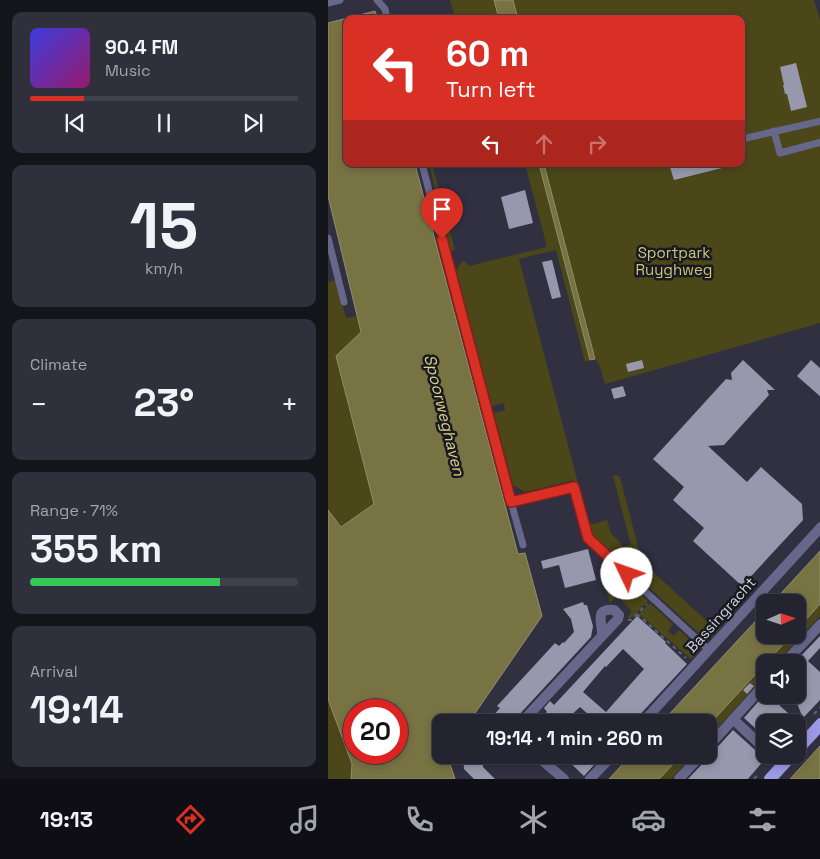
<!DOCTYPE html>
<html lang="en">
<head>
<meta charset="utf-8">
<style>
  :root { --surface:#242431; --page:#30303d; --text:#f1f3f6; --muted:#a3a4ab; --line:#41414d; --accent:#d93025 }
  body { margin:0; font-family:"Space Grotesk",sans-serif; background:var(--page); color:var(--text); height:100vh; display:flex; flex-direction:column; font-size:19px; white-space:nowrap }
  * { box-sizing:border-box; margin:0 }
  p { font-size:16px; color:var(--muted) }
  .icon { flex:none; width:28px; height:28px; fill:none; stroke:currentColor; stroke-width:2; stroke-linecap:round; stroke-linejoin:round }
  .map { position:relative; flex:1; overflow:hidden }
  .panel { display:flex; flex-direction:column; gap:12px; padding:12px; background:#14141b; width:328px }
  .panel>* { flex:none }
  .hud { position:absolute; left:15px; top:15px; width:402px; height:152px; border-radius:10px; box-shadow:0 2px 8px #0003,0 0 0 1px var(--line); background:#d93025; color:#fff; overflow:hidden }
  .needle { width:32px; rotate:87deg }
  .fabs { position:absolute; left:428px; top:594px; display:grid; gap:10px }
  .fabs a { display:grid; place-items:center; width:50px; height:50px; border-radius:10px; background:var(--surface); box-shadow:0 2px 8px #0003,0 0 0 1px var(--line); font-size:25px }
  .speed { position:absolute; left:15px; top:699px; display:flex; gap:10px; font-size:25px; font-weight:700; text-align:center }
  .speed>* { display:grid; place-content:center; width:65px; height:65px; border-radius:50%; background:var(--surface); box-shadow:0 2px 8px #0003,0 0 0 1px var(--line); line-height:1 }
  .speed .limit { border:8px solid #d22; background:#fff; color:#111 }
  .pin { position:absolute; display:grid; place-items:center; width:42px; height:42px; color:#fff; margin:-51px -21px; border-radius:50% 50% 50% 0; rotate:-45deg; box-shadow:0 0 5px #0007 }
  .pin .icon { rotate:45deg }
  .me { position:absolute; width:55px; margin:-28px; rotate:312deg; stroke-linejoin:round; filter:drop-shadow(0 0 4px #0008) }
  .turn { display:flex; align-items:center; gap:18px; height:105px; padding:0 20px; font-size:22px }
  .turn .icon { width:65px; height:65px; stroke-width:2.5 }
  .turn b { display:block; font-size:35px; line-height:42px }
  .lanes { display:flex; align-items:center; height:48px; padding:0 20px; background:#0003; justify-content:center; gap:25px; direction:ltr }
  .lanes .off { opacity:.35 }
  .big { font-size:38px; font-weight:800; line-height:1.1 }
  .panel .tile { flex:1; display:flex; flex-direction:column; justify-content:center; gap:8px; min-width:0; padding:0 18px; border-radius:10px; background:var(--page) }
  .panel .dial { align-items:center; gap:0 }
  .dial b { font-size:65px; line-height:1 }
  .song { display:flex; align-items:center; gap:15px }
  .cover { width:60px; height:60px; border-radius:8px; background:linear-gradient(135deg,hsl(240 70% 55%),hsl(320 70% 35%)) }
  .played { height:5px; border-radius:2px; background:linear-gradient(90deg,var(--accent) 20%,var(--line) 20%) }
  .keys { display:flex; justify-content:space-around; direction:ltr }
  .heat { display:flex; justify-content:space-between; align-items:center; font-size:28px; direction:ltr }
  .charge { height:8px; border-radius:4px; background:linear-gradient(90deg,#34c759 71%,var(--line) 0) }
  .trip { position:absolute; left:104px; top:714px; width:285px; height:50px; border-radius:10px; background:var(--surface); box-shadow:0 2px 8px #0003,0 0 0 1px var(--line); font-weight:800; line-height:50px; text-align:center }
  .tabs { display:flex; height:80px; justify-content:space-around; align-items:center; background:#0e0e14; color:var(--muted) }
  .tabs .icon { width:35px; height:35px }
  .tabs .on { color:var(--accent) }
  .tabs b { font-size:22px; color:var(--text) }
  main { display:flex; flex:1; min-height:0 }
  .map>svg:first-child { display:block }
</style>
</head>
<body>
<main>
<section class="panel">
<div class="tile">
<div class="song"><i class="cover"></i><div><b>90.4 FM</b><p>Music</p></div></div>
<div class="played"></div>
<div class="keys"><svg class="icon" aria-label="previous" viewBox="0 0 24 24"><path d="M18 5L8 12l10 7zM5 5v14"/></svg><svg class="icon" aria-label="pause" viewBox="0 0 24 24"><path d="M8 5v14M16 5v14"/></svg><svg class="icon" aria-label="next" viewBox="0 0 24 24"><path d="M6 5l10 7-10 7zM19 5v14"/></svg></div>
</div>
<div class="tile dial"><b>15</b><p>km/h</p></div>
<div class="tile"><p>Climate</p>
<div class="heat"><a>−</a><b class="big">23°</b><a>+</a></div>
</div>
<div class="tile"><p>Range · 71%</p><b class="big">355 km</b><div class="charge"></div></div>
<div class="tile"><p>Arrival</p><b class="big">19:14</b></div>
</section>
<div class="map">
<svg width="493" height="779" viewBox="0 0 493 779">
  <rect width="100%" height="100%" fill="#303041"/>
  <path fill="#4b4719" d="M122,0H166L171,19H127Z
    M185,0H486L493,23L492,323L277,384L271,364L267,359L216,164H414V19H190Z
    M101,164H104L127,250L123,251Z
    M197,164H211L262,360L257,362L228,250L191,259L261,525L279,520L283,533L293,543L294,547L303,545L285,476L288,475L292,477L314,562L380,622L384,617L394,626L382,639L375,637L264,535L261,530L259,522H258L246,480L197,492L185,485L166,413L177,410L176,403L164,406L128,270L135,260L141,266L219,247Z
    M8,280L18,318L29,316L33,332L8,357L46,504L13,527L0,510V282Z
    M289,573L320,601L302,619L300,617L304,611L289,596L282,603L279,593L287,591L289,583Z
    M322,603L345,624L340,631L346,636L351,630L371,648L372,650L363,659L311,614Z
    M492,604V616L449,662H439L464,635H469V630Z
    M436,665V677L380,738V726Z
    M0,699L24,764L23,779H0Z
    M354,755H365L343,779H331Z"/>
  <path fill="#777343" stroke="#928f71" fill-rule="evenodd" d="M166,0H185L190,19H171Z
    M47,11L50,19H19V164H87L190,554L197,553L214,616L141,722H112V755H119L127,779H23L24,764L0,699V510L13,527L46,504L8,356L33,332L0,196V23ZM26,710H69V752H26Z
    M211,164H216L267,359L262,360Z
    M492,551V604L469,630V602H445Z
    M436,612V635H464L439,662H436V665L380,726V722H334Z
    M492,746V779H462Z
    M303,755H354L331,779H281Z"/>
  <path fill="#9798ad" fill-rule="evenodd" d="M468,63L479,107L463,111L459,94H457L455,85H456L452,67Z
    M341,164H397L398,167L346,180Z
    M197,190L205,223L181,229L173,197Z
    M224,260L233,297L224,299L214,262Z
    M314,360L316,368L300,372L298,364Z
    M415,360L447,390H439L441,395L396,445L380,446L419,482L433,467L474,504L475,520L414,586L365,541L376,528L345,500L356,487L325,459L398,379L404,380L403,373Z
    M483,360L493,369V397L469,376Z
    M295,386L298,396L286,399L283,389Z
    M260,549L268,580L237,588L231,565L215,569L213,561Z
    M255,602L256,605H259L265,626L263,637L189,717L187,715L180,722H159L172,708L169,706L227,643L231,646L235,642L236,643L246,632L243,619L235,609Z
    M309,616L338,642L337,643L359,664L305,722H269L252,707L236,722H220L214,717L219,712L216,708L222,701L226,705ZM295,649L316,669L278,712L255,692L277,666L278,667Z
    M493,635V647L480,661L493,673V699L475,718L468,701L469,660Z
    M422,683L426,686L419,694L415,690Z
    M436,695H440L470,722H436V734L428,727L427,728L416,718Z
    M405,730L437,759L420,779H360L378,760L382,754L385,752Z
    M135,755H154L155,767L167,779H146L136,769Z
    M234,755H275L256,776Z"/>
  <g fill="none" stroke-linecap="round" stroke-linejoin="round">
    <path stroke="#626271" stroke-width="2" stroke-dasharray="4 4" stroke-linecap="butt" d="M309,614L358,658
      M300,620H303L319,604
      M486,714L493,707
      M426,779L431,773"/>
    <path stroke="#67678c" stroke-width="7" d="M49,0L57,9L59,19
      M0,3L12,0
      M446,131L452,153L493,142
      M414,139L493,121
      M94,164L183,502
      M0,238L16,302
      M195,545L183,502L246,487L259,538L381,650"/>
    <path stroke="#67678c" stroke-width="10" d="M457,662L493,624
      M405,719L436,748
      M194,722L274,636L290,619L291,615L286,610C265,608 275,623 274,636
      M315,722L493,527
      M380,747L436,685
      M208,755L236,779
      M444,755L454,765
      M262,779L285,755
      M351,779L373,755"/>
    <path stroke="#9b9ae5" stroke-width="12" d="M469,750L493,724
      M442,779L464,755"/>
  </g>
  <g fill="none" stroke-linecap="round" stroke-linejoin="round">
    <g stroke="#8d1f18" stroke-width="12">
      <path id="route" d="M114,239L183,502L246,487L260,538L299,574"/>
    </g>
    <use href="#route" stroke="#d93025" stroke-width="9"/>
  </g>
  <g text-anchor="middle" stroke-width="5" stroke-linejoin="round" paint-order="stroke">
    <g font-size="15" fill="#cdc579" stroke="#191921">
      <text x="346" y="258">Sportpark<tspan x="346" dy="17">Ruyghweg</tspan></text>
    </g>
    <g font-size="15" fill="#d0d0db" stroke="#191921">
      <text transform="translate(393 615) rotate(-48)" y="5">Bassingracht</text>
    </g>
    <g font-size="16" font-style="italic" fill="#d9d286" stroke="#191921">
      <text transform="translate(117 415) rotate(76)" y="6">Spoorweghaven</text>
    </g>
  </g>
</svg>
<div class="fabs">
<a><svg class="needle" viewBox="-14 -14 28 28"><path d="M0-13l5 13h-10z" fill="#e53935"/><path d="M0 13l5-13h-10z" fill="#a3a4ab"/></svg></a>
<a><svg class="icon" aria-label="sound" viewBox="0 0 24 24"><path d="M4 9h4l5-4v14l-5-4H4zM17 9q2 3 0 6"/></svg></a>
<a><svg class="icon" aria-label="layers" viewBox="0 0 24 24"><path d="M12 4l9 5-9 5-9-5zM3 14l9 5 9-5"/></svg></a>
</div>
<div class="speed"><div class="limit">20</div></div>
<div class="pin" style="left:114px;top:239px;background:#d93025"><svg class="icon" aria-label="arrive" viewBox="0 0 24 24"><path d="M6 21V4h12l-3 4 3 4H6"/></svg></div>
<svg class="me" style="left:299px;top:574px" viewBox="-20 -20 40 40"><circle r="19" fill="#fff"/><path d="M0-13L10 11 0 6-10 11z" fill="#d93025"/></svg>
<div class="trip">19:14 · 1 min · 260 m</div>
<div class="hud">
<div class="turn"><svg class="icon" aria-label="left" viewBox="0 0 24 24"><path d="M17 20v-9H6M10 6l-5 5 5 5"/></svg><div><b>60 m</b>Turn left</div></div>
<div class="lanes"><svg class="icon" aria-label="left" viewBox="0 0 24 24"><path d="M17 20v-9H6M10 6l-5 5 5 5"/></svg><svg class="icon off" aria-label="ahead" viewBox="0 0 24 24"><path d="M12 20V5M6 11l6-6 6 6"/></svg><svg class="icon off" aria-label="right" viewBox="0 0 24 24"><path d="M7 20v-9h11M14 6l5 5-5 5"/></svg></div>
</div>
</div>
</main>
<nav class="tabs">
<b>19:13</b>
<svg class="icon on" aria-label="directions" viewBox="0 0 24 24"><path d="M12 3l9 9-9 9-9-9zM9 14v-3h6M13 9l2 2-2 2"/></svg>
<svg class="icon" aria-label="music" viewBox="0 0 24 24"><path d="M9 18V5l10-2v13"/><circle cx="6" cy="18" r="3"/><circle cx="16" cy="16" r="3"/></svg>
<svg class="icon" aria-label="phone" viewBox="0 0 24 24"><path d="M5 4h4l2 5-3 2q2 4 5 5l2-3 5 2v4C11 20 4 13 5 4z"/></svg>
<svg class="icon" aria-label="climate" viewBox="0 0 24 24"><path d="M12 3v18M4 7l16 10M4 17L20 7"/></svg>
<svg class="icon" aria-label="car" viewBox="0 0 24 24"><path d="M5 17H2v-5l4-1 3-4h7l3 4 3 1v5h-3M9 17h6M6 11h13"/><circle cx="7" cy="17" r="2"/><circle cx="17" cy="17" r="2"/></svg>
<svg class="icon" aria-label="filters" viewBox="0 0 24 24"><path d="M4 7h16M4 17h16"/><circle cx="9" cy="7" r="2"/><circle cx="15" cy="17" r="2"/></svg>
</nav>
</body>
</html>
